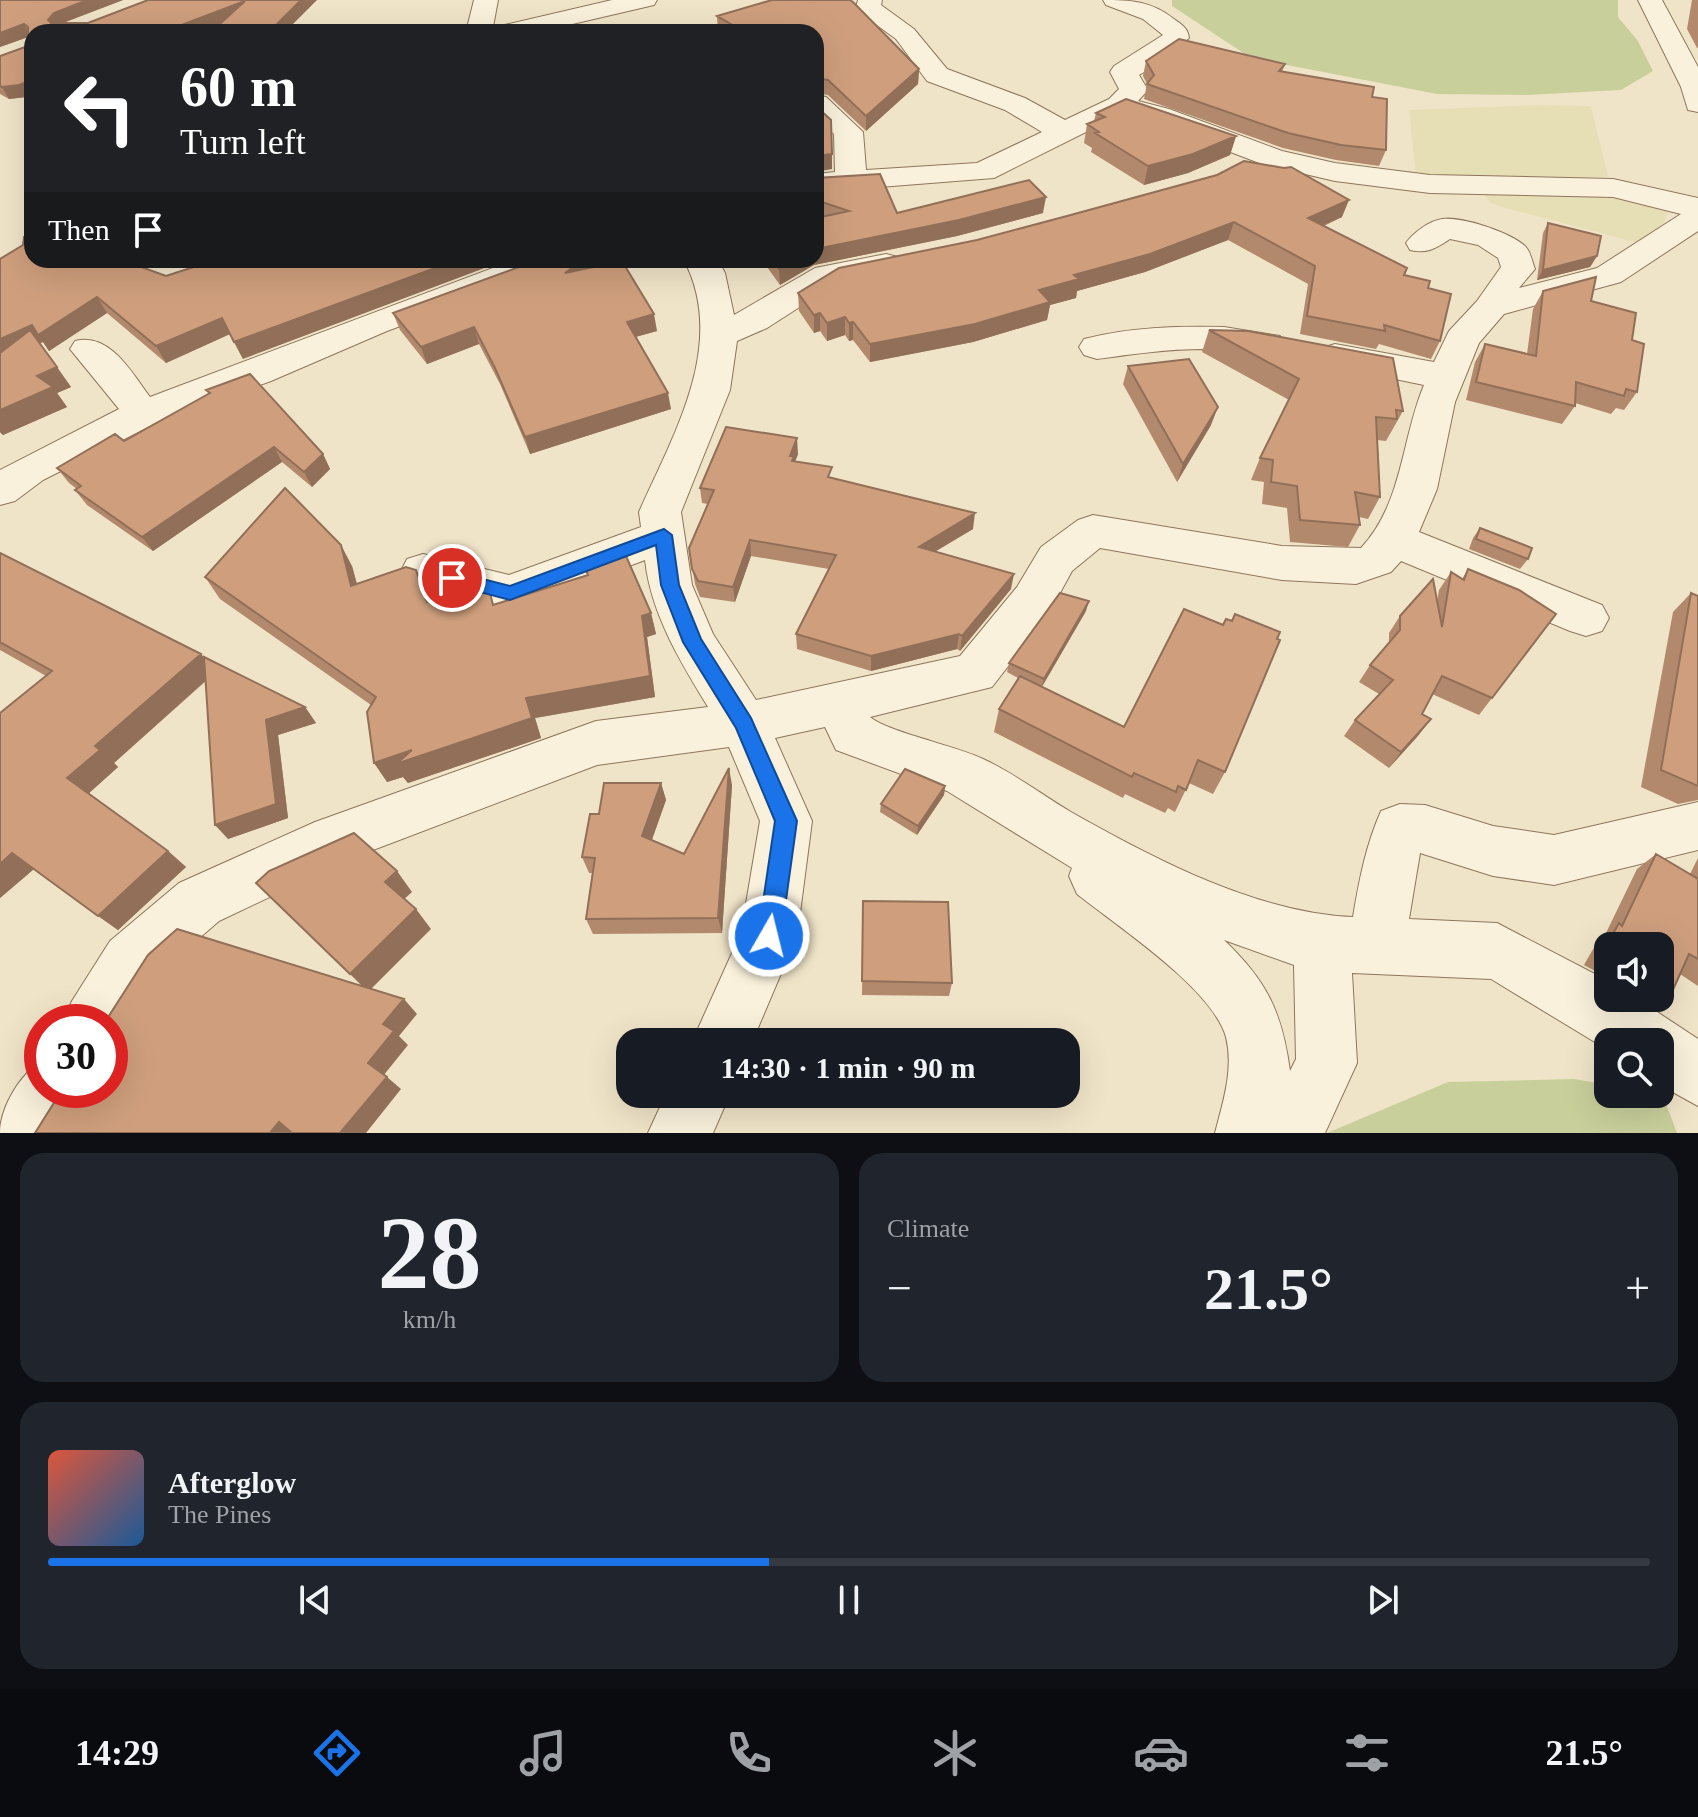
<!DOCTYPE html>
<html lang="en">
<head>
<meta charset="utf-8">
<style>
  :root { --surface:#171b24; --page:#20242c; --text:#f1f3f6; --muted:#9ea1a6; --line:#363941; --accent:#1a73e8 }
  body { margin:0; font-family:Georgia,serif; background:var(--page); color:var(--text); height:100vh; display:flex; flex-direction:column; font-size:30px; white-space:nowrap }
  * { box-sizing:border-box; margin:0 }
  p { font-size:26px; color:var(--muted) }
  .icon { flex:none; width:44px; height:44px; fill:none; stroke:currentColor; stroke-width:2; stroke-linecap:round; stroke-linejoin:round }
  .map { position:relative; height:1133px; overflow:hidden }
  .sheet { display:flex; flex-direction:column; gap:20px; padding:20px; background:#0d0f14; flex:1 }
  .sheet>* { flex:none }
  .guide { position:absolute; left:24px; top:24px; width:800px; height:244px; border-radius:24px; box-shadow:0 8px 32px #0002; background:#202124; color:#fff; overflow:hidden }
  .buttons { position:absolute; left:1594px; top:932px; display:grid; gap:16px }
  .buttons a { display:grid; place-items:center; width:80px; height:80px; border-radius:16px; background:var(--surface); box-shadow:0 8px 32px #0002; font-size:40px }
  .speed { position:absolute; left:24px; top:1004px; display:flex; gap:16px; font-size:40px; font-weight:700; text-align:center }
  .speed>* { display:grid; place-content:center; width:104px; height:104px; border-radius:50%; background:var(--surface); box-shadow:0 8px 32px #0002; line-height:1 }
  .speed .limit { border:12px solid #d22; background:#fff; color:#111 }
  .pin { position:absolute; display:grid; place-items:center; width:68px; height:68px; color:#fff; margin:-34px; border:4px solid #fff; border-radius:50%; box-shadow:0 2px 8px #0007 }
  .me { position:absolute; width:88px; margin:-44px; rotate:8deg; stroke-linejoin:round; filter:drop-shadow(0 0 6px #0008) }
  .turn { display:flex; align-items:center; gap:28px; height:168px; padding:0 24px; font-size:36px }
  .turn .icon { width:104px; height:104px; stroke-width:2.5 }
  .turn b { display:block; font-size:56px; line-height:68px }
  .then { display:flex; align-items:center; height:76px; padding:0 24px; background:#0003; gap:16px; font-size:30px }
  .big { font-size:60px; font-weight:800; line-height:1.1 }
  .sheet .tile { flex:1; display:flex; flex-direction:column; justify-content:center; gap:12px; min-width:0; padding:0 28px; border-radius:24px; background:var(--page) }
  .sheet .dial { align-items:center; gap:0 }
  .dial b { font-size:104px; line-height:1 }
  .song { display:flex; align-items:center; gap:24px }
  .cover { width:96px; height:96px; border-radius:12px; background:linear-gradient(135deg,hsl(10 70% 55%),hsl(210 70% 35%)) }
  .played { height:8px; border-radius:4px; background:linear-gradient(90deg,var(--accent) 45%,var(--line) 45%) }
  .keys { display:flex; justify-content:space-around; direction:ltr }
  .heat { display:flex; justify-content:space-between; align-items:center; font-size:44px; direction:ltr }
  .sheet .tiles { flex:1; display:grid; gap:20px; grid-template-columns:1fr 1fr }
  .tile:last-child { grid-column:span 2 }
  .trip { position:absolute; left:616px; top:1028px; width:464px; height:80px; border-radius:24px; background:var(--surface); box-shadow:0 8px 32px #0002; font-weight:800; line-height:80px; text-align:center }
  .tab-bar { display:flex; height:128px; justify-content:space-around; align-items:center; background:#090b0e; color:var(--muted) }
  .tab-bar .icon { width:56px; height:56px }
  .tab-bar .on { color:var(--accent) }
  .tab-bar b { font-size:36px; color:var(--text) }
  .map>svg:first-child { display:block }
</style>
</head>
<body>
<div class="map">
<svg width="1698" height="1133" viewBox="0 0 1698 1133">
  <rect width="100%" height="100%" fill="#f0e4c8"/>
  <path fill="#e6deb5" d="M1540,105L1591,106L1608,177L1416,176L1409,110Z
    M1483,193L1606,197L1668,211L1664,223L1638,243L1502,207L1491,203Z"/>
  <path fill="#c9cf9b" d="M1172,0H1618V17L1638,41L1653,71L1621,90L1527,95L1437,94L1251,58L1172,6Z
    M1574,1079L1608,1085V1094L1662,1093L1677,1133H1327L1448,1082Z"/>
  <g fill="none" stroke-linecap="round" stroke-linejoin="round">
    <g stroke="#8d765c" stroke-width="2">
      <path id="minor" d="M474,0H498L492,32H466Z
        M612,0H657L654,5L538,32H492L496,27Z
        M858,0H882L881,5L914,29L947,69L1025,98L1065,120L1109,99L1119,89L1110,72L1114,66L1163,35L1143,19L1106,5L1103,0C1131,0 1151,1 1174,19C1182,25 1188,28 1189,38L1162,62L1139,75L1148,90L1138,101L1169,109L1282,151L1335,163L1430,175L1613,179L1698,198V231L1621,282L1504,314L1479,343L1455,402L1437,489L1419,532L1602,605L1609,618L1602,631L1586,636L1570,631L1401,561L1391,572L1356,584L1282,580L1100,548L1072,571L1049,613L992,687L870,717C887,732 957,746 983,759C1014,773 1042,795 1071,812C1154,859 1257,913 1353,917C1359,880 1366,845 1381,811L1400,804L1425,805L1493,826L1554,835L1698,802V850L1554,885L1493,876L1420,853L1409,919L1497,923L1608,981V998H1636L1698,1039V1106L1660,1085V1042H1608V1050L1491,979L1352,973L1357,1063L1325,1133H1215C1223,1102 1234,1069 1226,1037C1212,988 1117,926 1077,894L1069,876L1072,868L947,791L836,750L825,727L775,738L812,821L797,936L752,1042H692L741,933L760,821L729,747L597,765L352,858L219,921L150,981L114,1043L110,1045V1022H63L72,1001L110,941L179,883L315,822L596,721L708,707C680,661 651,614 645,560L510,611L407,583L401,571L407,559L423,554L509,575L641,527L639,512C673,435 728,344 684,260H718L725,273L734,315L815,268L886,254L898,257L903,264L898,271L837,283L767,328L737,341L730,390L681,512L692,585L713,634L756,700L960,656L1017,587L1041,547L1078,520L1093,515L1282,546L1361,548C1403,503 1401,440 1424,385L1322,364L1317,356L1322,348L1335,344L1434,362L1449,331L1477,301L1501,267L1498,258L1478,245L1450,239C1436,248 1428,254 1410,250L1406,243C1413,233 1429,221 1442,219C1461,216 1510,232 1525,246C1531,252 1532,262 1535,269L1519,288L1597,268L1681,214L1613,197L1430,193L1335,181L1262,164L1149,121L1122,114L994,178L816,192V174L835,172L834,134L816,118V95L826,97L863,132L866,170L977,163L1042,132L1005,110L927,81L896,39L859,12L856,7ZM1224,940L1294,965L1296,1059L1290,1071C1282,1012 1267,981 1224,940Z
        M1638,0H1662L1698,67V112L1688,110L1681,87Z
        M514,260H563L558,267L387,331L271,381L156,423L43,480L15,501L0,505V470L119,409L70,349L75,341C110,332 132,373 150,397Z
        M1224,327L1280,336L1285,344L1280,352C1256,358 1229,350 1204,349C1168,349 1133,354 1097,359L1084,355L1079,347L1084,339C1129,327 1178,326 1224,327Z
        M42,1063V1090H83L62,1133H0C0,1109 20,1072 42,1063Z
        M666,1094H730L713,1133H648Z"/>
    </g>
    <use href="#minor" fill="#faf1dc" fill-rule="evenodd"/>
  </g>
  <path fill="#b2896c" d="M0,0H123L63,23L220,25L26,97L9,99L0,94V56L28,46V37L0,47Z
    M772,0H850L853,2L919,69L918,84L866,131L828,95L816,93V32H720L718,31L717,16Z
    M1692,0H1698V48H1697L1687,29Z
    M1146,61L1285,64L1282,72L1372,97L1386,150L1379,166L1336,160L1283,148L1144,99L1147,84L1143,76Z
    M1096,113L1236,136L1230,155L1188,173L1144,185L1091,152L1092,148L1084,143L1087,124L1094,121Z
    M816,178L897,213H1043L957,236L814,265L780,285L762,260H816L820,217L816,216Z
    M1067,216L1342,217L1324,226L1428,288L1440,341L1431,359L1379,344L1376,349L1300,334L1308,284L1228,240L1145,272L1077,291L1076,298L1050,305L1047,320L973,342L870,362L853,340L849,341L845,335L827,341L820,331L814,333L799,311L798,293L977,240Z
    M1548,223L1597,256L1590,267L1537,280L1543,233Z
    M0,259L166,276L215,260L243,359L230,334L166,363L107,313L49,351L43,342L39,343L71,387L57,393L67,407L3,435L0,432Z
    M538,260H607L599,266L657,331L636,337L671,409L530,454L500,384L479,344L427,364L400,330L393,313Z
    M1543,291L1591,301L1632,340L1637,392L1624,410L1616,408L1611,414L1575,403V406L1562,424L1466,400L1475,362L1485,344L1527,354L1533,309Z
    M1209,330L1403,411L1386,441L1377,440L1380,497L1368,519L1359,517L1360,525L1348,547L1290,542L1287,508L1262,504L1264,482L1251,480L1260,458L1289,400L1202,352Z
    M1128,366L1211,425L1177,482L1123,384Z
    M206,390L323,454L330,469L312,487L282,462L153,551L87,505L75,490L77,489L69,483L57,468L124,441L209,394Z
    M798,454L795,462L832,478L973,529L935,551L1011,589L960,651L957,649L871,671L797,649L796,634L829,569L751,556L735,602L700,597L695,584L689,548L708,504L702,503L700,488Z
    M1480,528L1528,559L1520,569L1469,549L1473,538Z
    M0,553L201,654L204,658L305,707L316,723L278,735L288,818L228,839L206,681L114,763L118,767L89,793L168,851L186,867L118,930L34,869L0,898V713L46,676L0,650Z
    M584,564L651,613L656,634L647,637L655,697L535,718L541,738L408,783L403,777L387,782L371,705L220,599L205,577L352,566L357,584L416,570L430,602L495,604L587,575Z
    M1468,569L1492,698L1479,715L1432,694L1422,714L1431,719L1389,768L1344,736L1355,720L1379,694L1359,682L1370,665L1389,643V633L1400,616L1437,602L1439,590L1451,572L1462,579Z
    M1691,593L1698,596V800L1678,804L1641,787L1673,612Z
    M1086,611L1042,687L1124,727L1223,625L1277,639L1225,772L1213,794L1189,783L1175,812L1168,808L1165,813L1125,794L1123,798L994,732L999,709L1018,678L1007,672L1009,663Z
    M661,783L666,800L652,840L684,854L732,785L722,933L593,934L586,919L592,873H589L582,857L599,814Z
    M945,786L944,795L917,835L880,812L881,804Z
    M1656,854L1690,874L1698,858V986L1680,974L1672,992L1651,1004L1641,998H1660V946H1608V978L1584,965L1600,937L1606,933L1637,869Z
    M863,901L952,983L949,996L862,995Z"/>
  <path fill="#916f58" d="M87,0H123L60,24L54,32L48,20L54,13Z
    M301,0H317L285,32H269Z
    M245,1L250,13L200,32H163Z
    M24,24L31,36L0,47V33Z
    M919,69L918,84L866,131V116Z
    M32,80V95L26,97L9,99L2,87Z
    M1236,136L1230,155L1188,173L1144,185L1148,166Z
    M832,154V169L816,172V156Z
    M1046,197L1043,213L957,236L814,265L780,285L779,269L795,260H816V249Z
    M1349,200L1342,217L1301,235L1308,218Z
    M1234,222L1228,240L1145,272L1077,291L1076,298L1050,305L1047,320L973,342L870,362V344L1039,290L1074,275Z
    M1597,256L1590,267L1537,280L1543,270Z
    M457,260H506L243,359L234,342Z
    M583,260H607L569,290L565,273Z
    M97,297L107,313L49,351L43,342L0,360V339Z
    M820,313V331L814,333V315Z
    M654,314L657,331L631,338L627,322Z
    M845,317V335L827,341V323Z
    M222,318L230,334L166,363L156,346Z
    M853,322V340L849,341V323Z
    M474,327L479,344L427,364L421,347Z
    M57,367L71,387L57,393L67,407L3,435L0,432V410L37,376Z
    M668,393L671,409L530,454L525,437Z
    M1218,407L1211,425L1177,482L1183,464Z
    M797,438L798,454L794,464L790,456Z
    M274,447L282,462L153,551L142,537Z
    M323,454L330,469L312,487L304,472Z
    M975,513L973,529L918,562L919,547Z
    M750,540L751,556L735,602L733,587Z
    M341,545L352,566L363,607L351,586Z
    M416,570L427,591L437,624L427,602Z
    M1014,574L1011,589L960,651L962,636Z
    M1089,601L1086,611L1041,688L1044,679Z
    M651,613L656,634L647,637L655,697L535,718L541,738L408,783L403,777L387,782L374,763L642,616Z
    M959,634L957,649L871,671V656Z
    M201,654L215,672L114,763L118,767L87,795L67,778L95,746Z
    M305,707L316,723L278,735L288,818L228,839L215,825L266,720Z
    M1431,719L1418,736L1389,768L1401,752Z
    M729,768L732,785L722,933L718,918Z
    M661,783L666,800L647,853L642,836Z
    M945,786L944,795L917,835L918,826Z
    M168,851L186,867L118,930L98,916Z
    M12,853L34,869L0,898V864Z
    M397,871L412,892L401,902L385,882Z
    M416,909L431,929L368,992L350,974Z
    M404,999L417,1014L399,1036L408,1045L383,1076L368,1063L383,1024Z
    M387,1077L401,1089L366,1133H340Z
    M279,1122L296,1133H270Z"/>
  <path fill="#cf9f7d" stroke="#916f58" stroke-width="2" d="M0,0H87L54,13L48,20L51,23H88L148,0H301L269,32H211L245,1L163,32H32V80L19,85L2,87L0,86V56L28,46V27L24,24L0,33Z
    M772,0H850L853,2L919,69L866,116L828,80L816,78V32H742L743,31L717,16Z
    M1179,39L1285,64L1279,71L1374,87L1372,97L1387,99L1386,150L1341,145L1288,133L1147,84L1154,75L1146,61Z
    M1126,99L1236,136L1193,154L1148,166L1095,133L1099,132L1087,124L1105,117L1096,113Z
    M816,106L831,120L832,154L816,156Z
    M1244,161L1284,168L1291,167L1349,200L1308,218L1407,268L1404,275L1430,281L1428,288L1451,294L1440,341L1384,325L1385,331L1307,316L1315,266L1234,222L1150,254L1074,275L1079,279L1039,290L1050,302L975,324L870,344L853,322L849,323L845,317L827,323L820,313L814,315L798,293L839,268L977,240L1067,216L1217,175Z
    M880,174L897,213L1029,180L1046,197L959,220L816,249V218L849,211L816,200V178Z
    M1548,223L1601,236L1597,256L1543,270Z
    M24,237L32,238V260H122L166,276L215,260H457L234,342L222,318L156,346L97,297L38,335L32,325L0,339V259L23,245Z
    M538,260H583L565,273L622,261L654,314L627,322L668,393L525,437L495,368L474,327L421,347L393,313Z
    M773,260H795L779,269Z
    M1596,277L1591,301L1636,313L1632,340L1644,344L1637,392L1626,389L1624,396L1576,382L1575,406L1476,382L1485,344L1536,356L1543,291Z
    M30,330L57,367L37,376L53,387L0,410V353Z
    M1209,330L1248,331L1393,358L1403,411L1396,410L1397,419L1376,417L1380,497L1355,492L1360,525L1300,520L1297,486L1271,482L1273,460L1260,458L1299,379Z
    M1189,359L1218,407L1183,464L1128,366Z
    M250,374L323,454L304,472L274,447L142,537L75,490L81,486L57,468L115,434L124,441L210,393L206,390Z
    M726,427L797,438L790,456H794L792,461L832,467L828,477L975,513L919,547L1014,574L962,636L959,634L871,656L796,634L836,555L750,540L733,587L698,581L692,569L689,548L714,490L700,488Z
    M285,488L341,545L351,586L406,567L416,570L427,602L479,587L489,589L493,605L588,575L584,564L610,556H626L651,613L642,616L650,676L526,698L532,718L396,764L412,750L374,763L367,712L376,697L205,577Z
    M1480,528L1532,548L1528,559L1476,539Z
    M0,553L201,654L95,746L100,750L67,778L168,851L98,916L12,853L0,864V713L52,671L0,642Z
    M1468,569L1519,590L1556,614L1492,698L1442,676L1422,714L1431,719L1401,752L1355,720L1393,680L1370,665L1400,630V616L1433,579L1442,627L1451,572L1464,580Z
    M1060,593L1089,601L1044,679L1009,663Z
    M1691,593L1698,596V786L1661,770Z
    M1184,609L1223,625L1226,619L1232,621L1235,614L1280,632L1277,639L1280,640L1225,772L1198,760L1186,790L1178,786L1176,792L1134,773L1132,777L999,709L1020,676L1124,727Z
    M204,657L305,707L266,720L276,804L215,825Z
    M729,768L718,918L586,919L595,858L582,857L590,814H599L604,783H661L642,836L684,854Z
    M905,769L945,786L918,826L881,804Z
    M354,833L397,871L385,882L416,909L350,974L256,883L269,871Z
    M1656,854L1698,879V959L1689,954L1672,992L1660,984V946H1608V954L1603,952L1619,923L1622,926Z
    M863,901L948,902L952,983L862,981Z
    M177,929L404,999L383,1024L394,1031L368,1063L387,1077L340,1133H292L279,1122L270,1133H35L62,1090H110V1022H105L148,955Z"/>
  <path fill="#1a73e8" stroke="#114b97" stroke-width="2" d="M664,529L672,535L679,585L701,639L751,718L797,821L781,936L778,944L769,947L761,944L758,936L775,821L736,728L683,642L661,585L656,545L510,600L446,583L443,578L452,571L510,586Z"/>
</svg>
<div class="buttons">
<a><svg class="icon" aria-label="sound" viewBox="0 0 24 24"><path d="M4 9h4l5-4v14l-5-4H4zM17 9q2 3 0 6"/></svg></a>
<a><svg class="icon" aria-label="search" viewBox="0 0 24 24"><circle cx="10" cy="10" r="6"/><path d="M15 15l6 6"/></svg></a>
</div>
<div class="speed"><div class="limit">30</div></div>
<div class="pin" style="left:452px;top:578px;background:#d93025"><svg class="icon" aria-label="arrive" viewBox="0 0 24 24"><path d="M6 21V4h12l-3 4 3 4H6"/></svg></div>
<svg class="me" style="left:769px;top:936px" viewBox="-20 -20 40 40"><circle r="17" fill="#1a73e8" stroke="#fff" stroke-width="3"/><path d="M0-11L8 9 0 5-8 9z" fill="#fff"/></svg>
<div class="trip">14:30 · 1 min · 90 m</div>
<div class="guide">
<div class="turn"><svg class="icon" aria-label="left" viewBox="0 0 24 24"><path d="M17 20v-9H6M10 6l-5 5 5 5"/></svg><div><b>60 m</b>Turn left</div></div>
<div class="then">Then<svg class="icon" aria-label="arrive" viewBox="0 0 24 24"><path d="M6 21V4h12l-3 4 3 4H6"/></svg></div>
</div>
</div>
<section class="sheet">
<div class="tiles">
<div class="tile dial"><b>28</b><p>km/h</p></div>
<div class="tile"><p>Climate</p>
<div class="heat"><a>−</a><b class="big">21.5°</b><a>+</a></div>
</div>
<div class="tile">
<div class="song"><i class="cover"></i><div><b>Afterglow</b><p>The Pines</p></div></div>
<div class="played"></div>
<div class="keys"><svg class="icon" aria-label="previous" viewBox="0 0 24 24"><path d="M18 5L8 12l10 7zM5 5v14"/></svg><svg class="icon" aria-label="pause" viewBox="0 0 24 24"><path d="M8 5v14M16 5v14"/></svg><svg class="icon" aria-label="next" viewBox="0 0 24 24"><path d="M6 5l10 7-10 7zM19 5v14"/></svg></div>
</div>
</div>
</section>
<nav class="tab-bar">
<b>14:29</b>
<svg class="icon on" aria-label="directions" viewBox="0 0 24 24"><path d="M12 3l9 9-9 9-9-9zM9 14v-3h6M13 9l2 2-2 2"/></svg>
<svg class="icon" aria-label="music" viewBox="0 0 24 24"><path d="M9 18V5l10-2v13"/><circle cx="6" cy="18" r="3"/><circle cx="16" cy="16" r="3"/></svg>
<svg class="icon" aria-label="phone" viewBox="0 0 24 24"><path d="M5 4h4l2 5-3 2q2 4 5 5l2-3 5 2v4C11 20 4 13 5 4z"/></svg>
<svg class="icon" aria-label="climate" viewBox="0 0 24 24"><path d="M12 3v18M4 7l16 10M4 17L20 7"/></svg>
<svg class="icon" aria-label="car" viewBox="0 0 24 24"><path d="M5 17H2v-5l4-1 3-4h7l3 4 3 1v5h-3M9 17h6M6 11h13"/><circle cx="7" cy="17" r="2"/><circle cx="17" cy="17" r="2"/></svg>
<svg class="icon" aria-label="filters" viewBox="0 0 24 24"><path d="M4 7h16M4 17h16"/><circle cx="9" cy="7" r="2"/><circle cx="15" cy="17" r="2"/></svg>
<b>21.5°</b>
</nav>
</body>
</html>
